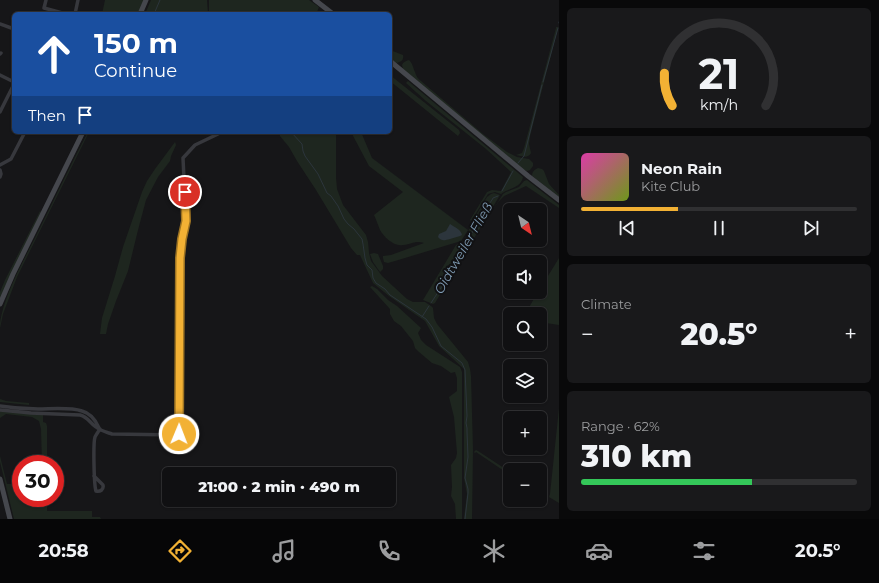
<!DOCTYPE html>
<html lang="en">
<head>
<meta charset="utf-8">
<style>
  :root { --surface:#101012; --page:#19191b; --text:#f1f3f6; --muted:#9c9d9f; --line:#303032; --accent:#f2b134 }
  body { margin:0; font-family:Montserrat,sans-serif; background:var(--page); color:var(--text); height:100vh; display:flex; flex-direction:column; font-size:15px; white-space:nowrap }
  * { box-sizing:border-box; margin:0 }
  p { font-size:13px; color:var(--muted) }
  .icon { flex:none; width:22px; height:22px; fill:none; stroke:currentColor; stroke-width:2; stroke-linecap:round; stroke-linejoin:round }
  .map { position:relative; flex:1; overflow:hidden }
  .side { display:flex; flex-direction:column; gap:8px; padding:8px; background:#09090a; width:320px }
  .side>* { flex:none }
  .top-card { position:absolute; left:12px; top:12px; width:380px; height:122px; border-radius:6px; box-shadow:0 1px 3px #0004,0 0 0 1px var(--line); background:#1a4fa0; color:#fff; overflow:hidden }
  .needle { width:26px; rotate:145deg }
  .buttons { position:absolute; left:503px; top:203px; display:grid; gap:8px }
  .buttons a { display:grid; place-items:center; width:44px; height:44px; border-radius:6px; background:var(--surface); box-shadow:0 1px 3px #0004,0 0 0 1px var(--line); font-size:20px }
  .speed { position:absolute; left:12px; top:455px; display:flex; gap:8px; font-size:20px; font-weight:700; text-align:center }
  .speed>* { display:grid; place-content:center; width:52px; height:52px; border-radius:50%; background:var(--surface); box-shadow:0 1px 3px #0004,0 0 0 1px var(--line); line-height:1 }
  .speed .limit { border:6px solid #d22; background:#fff; color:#111 }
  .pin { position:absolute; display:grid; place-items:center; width:34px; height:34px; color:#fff; margin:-17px; border:2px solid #fff; border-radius:50%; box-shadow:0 1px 4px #0007 }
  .me { position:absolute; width:44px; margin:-22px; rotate:1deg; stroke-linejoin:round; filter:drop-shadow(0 0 3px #0008) }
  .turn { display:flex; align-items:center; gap:14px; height:84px; padding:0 16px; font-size:18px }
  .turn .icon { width:52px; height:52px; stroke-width:2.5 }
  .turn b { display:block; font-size:28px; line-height:34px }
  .then { display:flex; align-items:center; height:38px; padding:0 16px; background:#0003; gap:8px; font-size:15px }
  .big { font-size:30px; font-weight:800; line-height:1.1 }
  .side .widget { flex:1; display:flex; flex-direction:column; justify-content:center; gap:6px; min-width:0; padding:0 14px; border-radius:6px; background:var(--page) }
  .side .dial { align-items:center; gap:0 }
  .dial svg { height:104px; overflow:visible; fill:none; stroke:var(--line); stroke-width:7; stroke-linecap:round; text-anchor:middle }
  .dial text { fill:var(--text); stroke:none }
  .song { display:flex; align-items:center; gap:12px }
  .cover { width:48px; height:48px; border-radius:6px; background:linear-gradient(135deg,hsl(320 70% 55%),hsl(80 70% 35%)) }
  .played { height:4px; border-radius:2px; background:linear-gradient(90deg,var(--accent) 35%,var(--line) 35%) }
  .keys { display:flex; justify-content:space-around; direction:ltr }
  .heat { display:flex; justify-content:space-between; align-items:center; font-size:22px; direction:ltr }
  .charge { height:6px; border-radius:3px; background:linear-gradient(90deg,#34c759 62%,var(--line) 0) }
  .trip { position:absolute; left:162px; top:467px; width:234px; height:40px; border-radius:6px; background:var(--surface); box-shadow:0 1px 3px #0004,0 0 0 1px var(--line); font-weight:800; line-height:40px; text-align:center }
  .dock { display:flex; height:64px; justify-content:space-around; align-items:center; background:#060607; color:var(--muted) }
  .dock .icon { width:28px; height:28px }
  .dock .on { color:var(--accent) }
  .dock b { font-size:18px; color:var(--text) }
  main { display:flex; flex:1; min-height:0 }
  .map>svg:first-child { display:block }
</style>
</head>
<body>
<main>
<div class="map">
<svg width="559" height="519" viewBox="0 0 559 519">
  <rect width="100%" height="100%" fill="#161618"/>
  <path fill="#1e261f" d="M105,0H145L139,14H102Z
    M151,0H207L208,14H145Z
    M209,0H309L319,7L316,14H209Z
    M556,27H558V28L530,136L529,144L531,153C528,159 522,156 516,155L522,153L524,148L556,28Z
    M390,50L403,55C404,60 401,62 397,63L390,59Z
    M409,60C413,64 413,68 415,72C416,76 418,79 421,81L483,134L507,152L517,157L529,159L533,163V166L530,170L527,171L522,169L403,69L402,65C403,62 406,61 409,60Z
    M390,75L459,130L460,133L458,136L390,81Z
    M408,81L523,177C521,188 509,188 501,194L495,192L488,194L471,221L470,220L487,192L492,190L501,191L511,172L486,149L426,101L406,83Z
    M88,132H89L17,277L3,314L0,328C0,302 25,258 37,234C54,200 70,166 88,132Z
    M279,132H336V178L337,189L343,205L366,235L368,242L369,253L371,261L382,276L407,299L413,302H425L431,306L433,308L434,318L437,324L468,362L470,369L471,376L473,450L472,519H464V518L467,494L464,478V369L439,346L425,321L389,296L373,283L360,255H357L351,248L316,190L297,161L289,147L280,136Z
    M351,132H361L372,158L468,230L461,241L395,261L388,263L384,262L383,258V256L391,255L424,243C414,240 413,244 403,245C394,247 384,237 380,230C378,225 376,219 374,215L403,192L369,166Z
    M175,142L176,145L171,156L170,161L158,177L146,200L138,230L128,271L116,301L108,324L106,334H100L102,318L115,276L123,247L142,192L147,181L155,169Z
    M538,168L542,169L544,171L549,184L559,195V197L532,176C532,172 534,170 538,168Z
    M527,180L559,205V208L526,186L504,196L499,201L493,210L503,194L506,192L519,187L524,181Z
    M494,193L500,195L435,303L433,304L423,300L456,245L462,242L466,237L472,222L487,197L491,194Z
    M40,211L41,212L0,300V292L5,280Z
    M374,253L378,254L383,266V269L380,272L373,262L370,254Z
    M559,258V325L540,322V314H525L538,292H540V289Z
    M372,286L377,289L388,300L397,306L421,328L418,333L421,340L426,345L460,367L462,372V519H456L455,504L451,496L452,487L451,465L456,458L457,453L454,417L449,397L457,391V378L455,372L451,373L441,366L432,363L419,352L415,348L413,341L401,326L394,321L390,314V309L370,287Z
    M0,399L6,401L29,403V405L0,402Z
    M559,408V503L549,497L550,494Z
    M0,411L43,415V422L46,423L47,426V464H42L41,429L39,421L32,417L6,414L0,418Z
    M476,450L478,451L510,472V475L476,452L475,453L474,452Z
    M0,456L7,484H21V498H47V511H92V517H100L101,519H14L0,462Z"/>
  <path fill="#2c353c" d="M450,224C454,227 461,229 462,235L460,236C457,237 453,238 450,239C445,240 442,242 438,237L439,234L446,231Z"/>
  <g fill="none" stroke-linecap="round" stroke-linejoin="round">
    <path stroke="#2c353c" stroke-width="1" d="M154,14L160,0
      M559,23V22
      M543,82L558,28
      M291,132L302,144L303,151L305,156L318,174L327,193L331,196L338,206L344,219L348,224L354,229L362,239L363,244L365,258L367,265L372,270L373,278L376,283L385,289L390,295L426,319L432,327L441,346L462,363L465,370L467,416L466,423L467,428V432L468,457L465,478L468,489V493L465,519
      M518,163L524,156L542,85
      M502,191L513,171
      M431,303L446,280L447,274L453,268L456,261L460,256L463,249L468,243L469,237L472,233L474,226L482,218L484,211L492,200L493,198L498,196
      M422,317L429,306"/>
    <path stroke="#37383d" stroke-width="3.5" d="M46,0L44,8L66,14
      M75,14L78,0
      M0,24L14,29
      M0,54L1,53
      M0,75L14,82
      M0,112L14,84
      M0,165L11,159L25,132
      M0,170L1,174L0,177
      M0,406C13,408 25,409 38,409C51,409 70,407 82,411C90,413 96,421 99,428
      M0,410L31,413L80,415C88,417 90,423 96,427C101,431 106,432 112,434L179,435L181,252L182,239L186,221L183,158L195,145L218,134
      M94,476L103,485C104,490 100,492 96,491C94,486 93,443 95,437C96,435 98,432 100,429"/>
    <path stroke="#45474d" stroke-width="5" d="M315,0L333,14
      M140,14L146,0
      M390,61L528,176L559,200
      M0,304L13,274L83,132
      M0,479L10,519"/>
  </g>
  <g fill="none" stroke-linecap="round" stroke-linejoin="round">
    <g stroke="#9d7322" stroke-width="10">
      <path id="route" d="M179,434L180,258L182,239L186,221L185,192"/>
    </g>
    <use href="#route" stroke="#f2b134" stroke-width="7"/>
  </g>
  <g text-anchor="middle" stroke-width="4" stroke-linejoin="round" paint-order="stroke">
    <g font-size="13" font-style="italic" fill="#7f9bb3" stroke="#111113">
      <text transform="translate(463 248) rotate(-60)" y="5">Oidtweiler Fließ</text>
    </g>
  </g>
</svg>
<div class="buttons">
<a><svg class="needle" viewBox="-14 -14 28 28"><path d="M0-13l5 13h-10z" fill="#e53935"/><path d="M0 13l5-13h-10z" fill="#9c9d9f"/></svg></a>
<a><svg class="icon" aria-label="sound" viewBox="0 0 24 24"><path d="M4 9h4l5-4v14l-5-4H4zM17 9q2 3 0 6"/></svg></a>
<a><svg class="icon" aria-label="search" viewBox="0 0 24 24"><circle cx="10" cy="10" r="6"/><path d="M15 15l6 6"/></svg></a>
<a><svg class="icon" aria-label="layers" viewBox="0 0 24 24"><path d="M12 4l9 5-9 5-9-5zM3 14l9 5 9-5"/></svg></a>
<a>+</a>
<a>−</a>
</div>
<div class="speed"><div class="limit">30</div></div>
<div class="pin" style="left:185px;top:192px;background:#d93025"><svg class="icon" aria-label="arrive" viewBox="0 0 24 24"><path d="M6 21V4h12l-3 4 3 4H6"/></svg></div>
<svg class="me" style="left:179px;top:434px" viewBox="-20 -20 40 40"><circle r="17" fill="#f2b134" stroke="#fff" stroke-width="3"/><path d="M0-11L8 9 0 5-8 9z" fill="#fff"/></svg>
<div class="trip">21:00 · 2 min · 490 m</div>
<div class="top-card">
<div class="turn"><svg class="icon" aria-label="ahead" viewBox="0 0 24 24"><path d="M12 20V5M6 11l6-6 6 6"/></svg><div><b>150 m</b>Continue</div></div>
<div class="then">Then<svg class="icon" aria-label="arrive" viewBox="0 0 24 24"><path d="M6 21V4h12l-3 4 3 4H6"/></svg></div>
</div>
</div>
<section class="side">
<div class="widget dial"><svg viewBox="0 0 100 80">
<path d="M14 69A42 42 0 1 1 86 69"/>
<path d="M14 69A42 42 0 0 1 8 44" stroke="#f2b134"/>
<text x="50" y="56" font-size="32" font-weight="700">21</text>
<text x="50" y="72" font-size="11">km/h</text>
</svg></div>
<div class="widget">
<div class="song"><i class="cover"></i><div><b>Neon Rain</b><p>Kite Club</p></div></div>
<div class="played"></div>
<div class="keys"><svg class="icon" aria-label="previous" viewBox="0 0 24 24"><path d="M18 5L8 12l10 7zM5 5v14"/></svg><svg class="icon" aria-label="pause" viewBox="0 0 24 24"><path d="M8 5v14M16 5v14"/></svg><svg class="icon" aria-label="next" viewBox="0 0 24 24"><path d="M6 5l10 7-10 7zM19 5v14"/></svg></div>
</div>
<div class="widget"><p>Climate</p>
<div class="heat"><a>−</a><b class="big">20.5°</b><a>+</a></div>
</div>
<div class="widget"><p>Range · 62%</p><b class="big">310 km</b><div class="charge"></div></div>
</section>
</main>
<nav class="dock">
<b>20:58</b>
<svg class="icon on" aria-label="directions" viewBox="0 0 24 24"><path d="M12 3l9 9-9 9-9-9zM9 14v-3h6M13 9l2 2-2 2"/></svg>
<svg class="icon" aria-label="music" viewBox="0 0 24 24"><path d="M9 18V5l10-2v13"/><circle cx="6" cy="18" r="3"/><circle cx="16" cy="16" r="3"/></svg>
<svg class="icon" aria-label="phone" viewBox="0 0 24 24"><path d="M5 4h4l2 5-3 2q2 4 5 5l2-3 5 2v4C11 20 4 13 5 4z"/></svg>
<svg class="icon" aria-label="climate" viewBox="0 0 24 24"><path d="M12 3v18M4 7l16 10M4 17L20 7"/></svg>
<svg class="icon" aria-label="car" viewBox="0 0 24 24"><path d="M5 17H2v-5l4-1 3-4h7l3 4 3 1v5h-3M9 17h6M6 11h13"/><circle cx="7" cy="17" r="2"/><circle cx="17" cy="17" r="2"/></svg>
<svg class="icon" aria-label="filters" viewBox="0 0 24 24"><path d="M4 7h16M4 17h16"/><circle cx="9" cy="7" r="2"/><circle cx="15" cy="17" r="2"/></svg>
<b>20.5°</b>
</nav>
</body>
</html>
